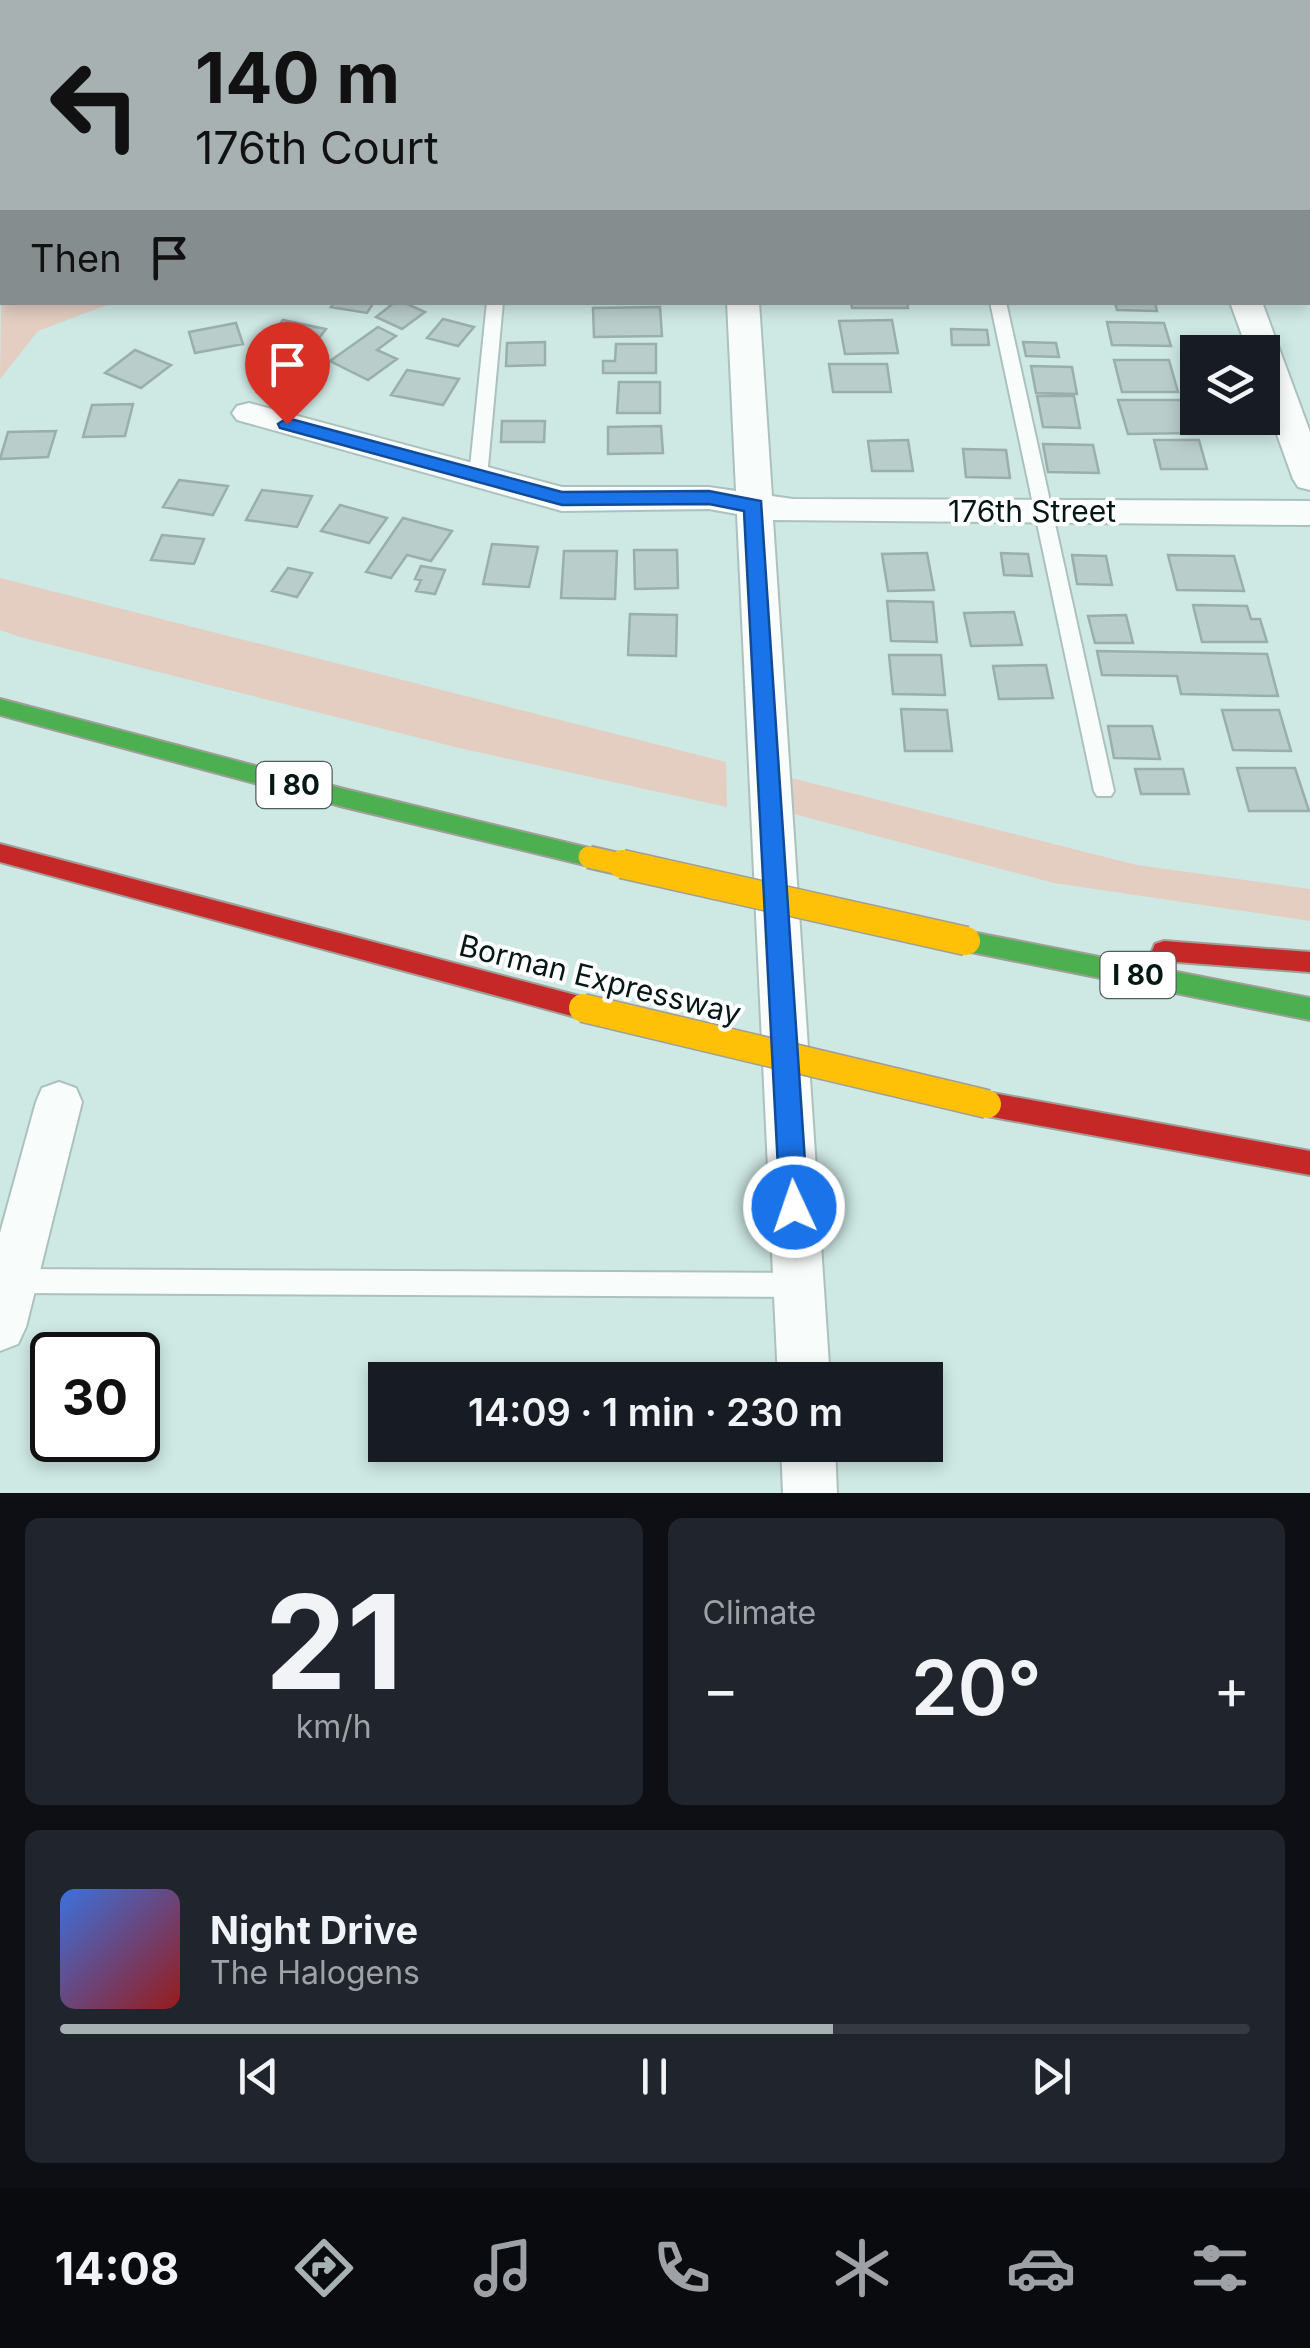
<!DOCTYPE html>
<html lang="en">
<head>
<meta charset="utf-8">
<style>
  :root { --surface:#171b24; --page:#20242c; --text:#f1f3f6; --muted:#9ea1a6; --line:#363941; --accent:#a7b1b2 }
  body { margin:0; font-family:Inter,sans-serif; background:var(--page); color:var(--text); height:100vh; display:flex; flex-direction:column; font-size:38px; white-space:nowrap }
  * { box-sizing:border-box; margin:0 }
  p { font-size:32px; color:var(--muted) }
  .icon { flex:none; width:55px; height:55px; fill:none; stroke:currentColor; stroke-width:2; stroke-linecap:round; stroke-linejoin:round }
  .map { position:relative; height:1493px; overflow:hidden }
  .side { display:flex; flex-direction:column; gap:25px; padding:25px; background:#0d0f14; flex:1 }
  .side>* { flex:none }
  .top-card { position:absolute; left:0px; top:0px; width:1310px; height:305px; box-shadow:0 5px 15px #0003; background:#a7b1b2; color:#111; overflow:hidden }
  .controls { position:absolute; left:1180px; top:335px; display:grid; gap:20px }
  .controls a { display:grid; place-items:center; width:100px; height:100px; border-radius:0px; background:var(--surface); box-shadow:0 5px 15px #0003; font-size:50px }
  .speed { position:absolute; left:30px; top:1332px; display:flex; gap:20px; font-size:50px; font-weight:700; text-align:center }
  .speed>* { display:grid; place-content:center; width:130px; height:130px; border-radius:50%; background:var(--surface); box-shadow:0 5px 15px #0003; line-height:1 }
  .speed .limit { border:5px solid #111; border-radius:15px; background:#fff; color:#111 }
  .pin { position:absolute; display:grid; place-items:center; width:85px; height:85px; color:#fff; margin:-102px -42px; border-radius:50% 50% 50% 0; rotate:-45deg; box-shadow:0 0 10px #0007 }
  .pin .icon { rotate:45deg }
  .me { position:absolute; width:110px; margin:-55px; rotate:357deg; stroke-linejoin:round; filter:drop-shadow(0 0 8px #0008) }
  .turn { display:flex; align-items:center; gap:35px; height:210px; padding:0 30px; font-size:45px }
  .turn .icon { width:130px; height:130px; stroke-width:2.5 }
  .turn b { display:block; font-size:70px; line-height:85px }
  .then { display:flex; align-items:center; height:95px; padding:0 30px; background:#0003; gap:20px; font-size:38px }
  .big { font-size:75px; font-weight:600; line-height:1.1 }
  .side .widget { flex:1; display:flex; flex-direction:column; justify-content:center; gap:15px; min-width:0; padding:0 35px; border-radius:15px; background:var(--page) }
  .side .dial { align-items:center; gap:0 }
  .dial b { font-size:130px; line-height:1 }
  .song { display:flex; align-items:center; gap:30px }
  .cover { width:120px; height:120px; border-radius:15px; background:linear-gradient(135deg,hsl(220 70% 55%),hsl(0 70% 35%)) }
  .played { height:10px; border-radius:5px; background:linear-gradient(90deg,var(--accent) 65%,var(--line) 65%) }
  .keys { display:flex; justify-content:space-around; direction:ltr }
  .heat { display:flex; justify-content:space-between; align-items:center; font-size:55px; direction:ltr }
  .side .tiles { flex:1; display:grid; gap:25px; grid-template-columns:1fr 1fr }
  .widget:last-child { grid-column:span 2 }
  .trip { position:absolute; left:368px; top:1362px; width:575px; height:100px; border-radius:0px; background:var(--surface); box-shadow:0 5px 15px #0003; font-weight:600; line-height:100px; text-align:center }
  .tabs { display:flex; height:160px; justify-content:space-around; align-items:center; background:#090b0e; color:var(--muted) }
  .tabs .icon { width:70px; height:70px }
  .tabs .on { color:var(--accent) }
  .tabs b { font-size:45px; color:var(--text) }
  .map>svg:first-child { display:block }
</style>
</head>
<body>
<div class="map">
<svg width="1310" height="1493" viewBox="0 0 1310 1493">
  <rect width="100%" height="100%" fill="#cee8e4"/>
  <path fill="#e4cec2" d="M2,254V302L112,303L38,331L0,379Z
    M0,578L726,762L727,807L459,748L20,637L0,630Z
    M791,778L1137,865L1310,889V921L1054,883L790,813Z"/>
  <path fill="#b9cdca" stroke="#9aafac" stroke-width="2.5" d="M335,302H374L367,313L331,307Z
    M395,302H403L425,312L402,329L376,317Z
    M851,302H907L908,308H852Z
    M1115,302H1155L1157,311L1117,310Z
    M660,307L662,336L594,337L593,308Z
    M443,319L474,327L458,346L427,338Z
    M283,320L326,329L309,351L266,343Z
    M892,320L898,353L845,354L839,321Z
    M1107,322L1164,323L1171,346L1112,345Z
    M236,323L243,344L195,353L189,332Z
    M378,327L396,336L377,350L397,359L368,380L330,361Z
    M951,329L987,330L989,345H952Z
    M545,342V365L506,366L507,343Z
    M1023,342L1056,343L1059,357L1026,356Z
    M616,344H656V373H603V361H615Z
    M135,350L171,365L141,388L105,373Z
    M1114,360H1169L1178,392H1122Z
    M829,364H887L891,392H833Z
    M1031,366L1072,367L1077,394L1036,393Z
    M407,370L459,379L443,405L391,395Z
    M619,382H660V413H617Z
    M1037,396H1074L1080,428L1043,427Z
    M1118,400H1184L1195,433L1128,434Z
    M133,404L125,436L83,437L92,405Z
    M502,421H545L544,442H501Z
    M661,426L663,453L608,454V427Z
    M56,431L48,457L0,459L8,432Z
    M908,440L913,471H872L868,441Z
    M1154,440H1199L1207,469H1161Z
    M1043,444L1093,445L1099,473L1048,472Z
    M963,449L1006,450L1010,478L966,477Z
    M179,480L228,486L213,515L163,507Z
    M262,490L312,496L297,527L246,520Z
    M340,505L387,518L369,543L321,531Z
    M403,518L452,531L431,561L407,555L391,578L366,572Z
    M162,535L204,539L194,564L151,560Z
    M492,544L538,547L529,587L483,584Z
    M634,550H677L678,588L635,589Z
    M564,551H617L615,599L561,598Z
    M927,553L934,590L888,591L882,554Z
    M1001,553L1028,554L1032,576L1004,575Z
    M1072,555L1106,556L1112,585L1077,584Z
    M1168,555L1234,556L1244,591L1177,590Z
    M421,566L445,570L435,594L416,591L421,580L415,579Z
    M288,568L312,573L297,597L272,591Z
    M887,601L933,602L937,642L891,641Z
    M1193,605L1247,606L1251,619H1260L1267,642H1202Z
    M1014,612L1022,645L971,646L964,613Z
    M630,614L677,615L676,656L628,655Z
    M1126,615L1133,643H1095L1088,616Z
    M1097,651L1267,654L1278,696L1181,694L1177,676L1102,675Z
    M889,655H941L945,695L893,694Z
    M1046,665L1053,698L999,699L993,666Z
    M901,709L947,710L952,751H905Z
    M1222,710H1279L1291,751L1233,750Z
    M1108,726H1152L1160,759L1114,758Z
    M1237,768H1295L1309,811H1249Z
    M1135,769H1183L1189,794H1141Z"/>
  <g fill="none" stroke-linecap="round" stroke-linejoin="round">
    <g stroke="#acc1be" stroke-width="4">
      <path id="lane" d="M927,0H939V2H927Z
        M487,302H503L487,477L478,483L469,477Z
        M990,302H1006L1114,791L1111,796H1097L1094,791Z
        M12,1269L798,1273L807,1277L811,1285L807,1293L798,1297L12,1293L3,1289L0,1282L3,1273Z"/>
    </g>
    <g stroke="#acc1be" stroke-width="4">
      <path id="street" d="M714,0H740V2H715Z
        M1123,0H1149L1150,2H1125Z
        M727,302H759L772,496L793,499L1310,501V525L773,520L830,1380H778L737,514L709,509L562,511L237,420L232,413L237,406L249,403L562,487H709L736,491Z
        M1230,302H1262L1310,432V490L1298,487L1293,479L1262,393V352H1248Z
        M59,1082L76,1088L82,1102L26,1327L18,1344L0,1351V1233L36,1102L42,1088Z
        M781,1445H835L837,1493H783Z"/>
    </g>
    <g stroke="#a09e98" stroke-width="4">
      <path id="fast" d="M0,699L344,789L589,848L597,850L601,857L597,864L589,866L344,807L0,715Z
        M966,931L1310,998V1020L966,951L957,948L954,941L957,934Z"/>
    </g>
    <g stroke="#a09e98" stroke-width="4">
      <path id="jam" d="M0,844L583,997L592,1000L596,1008L592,1016L583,1019L0,862Z
        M1164,941L1310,952V972L1164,961L1155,958L1152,951L1155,944Z
        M987,1092L1310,1151V1175L987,1116L978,1112L974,1104L978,1096Z"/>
    </g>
    <path stroke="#cbd3d2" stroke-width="5" stroke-dasharray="8 4" stroke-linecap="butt" d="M0,76L2,71"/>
    <use href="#lane" fill="#f8fcfb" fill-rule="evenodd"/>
    <use href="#street" fill="#f8fcfb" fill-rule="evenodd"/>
    <use href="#fast" fill="#4caf50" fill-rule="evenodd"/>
    <use href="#jam" fill="#c62828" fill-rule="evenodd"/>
    <g stroke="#a09e98" stroke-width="25" stroke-linecap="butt">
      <path id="slow-bridge-far1" d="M589,857L633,867"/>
    </g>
    <g stroke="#a09e98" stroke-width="31" stroke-linecap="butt">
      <path id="slow-bridge" d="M622,864L966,941
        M583,1008L987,1104"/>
    </g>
    <use href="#slow-bridge-far1" stroke="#ffc107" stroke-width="21"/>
    <use href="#slow-bridge" stroke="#ffc107" stroke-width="28"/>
  </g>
  <path fill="#1a73e8" stroke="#114b97" stroke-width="2.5" d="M287,418L562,492L709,491L761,501L808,1207L804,1216L794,1220L784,1216L780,1207L744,511L709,504L562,505L280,428L278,424Z"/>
  <g text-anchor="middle" stroke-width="8" stroke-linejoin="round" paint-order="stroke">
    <g fill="#fff" stroke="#515d5c" stroke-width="2.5">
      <rect x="256.5" y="762" width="75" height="46" rx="8"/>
      <rect x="1100.5" y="952" width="75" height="46" rx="8"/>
    </g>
    <g font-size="28" font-weight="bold" fill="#061816">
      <text x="294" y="795">I 80</text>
      <text x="1138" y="985">I 80</text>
    </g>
    <g font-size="30" fill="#061816" stroke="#fff">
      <text x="1032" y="522">176th Street</text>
      <text transform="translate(600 980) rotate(14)" y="10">Borman Expressway</text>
    </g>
  </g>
</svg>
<div class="controls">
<a><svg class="icon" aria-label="layers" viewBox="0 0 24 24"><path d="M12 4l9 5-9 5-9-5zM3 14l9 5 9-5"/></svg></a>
</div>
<div class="speed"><div class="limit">30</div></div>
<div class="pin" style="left:287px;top:424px;background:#d93025"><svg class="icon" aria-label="arrive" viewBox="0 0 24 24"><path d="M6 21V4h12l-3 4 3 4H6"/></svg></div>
<svg class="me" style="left:794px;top:1207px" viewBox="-20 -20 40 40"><circle r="17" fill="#1a73e8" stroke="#fff" stroke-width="3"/><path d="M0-11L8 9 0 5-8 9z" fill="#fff"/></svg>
<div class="trip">14:09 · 1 min · 230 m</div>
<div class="top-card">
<div class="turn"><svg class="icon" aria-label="left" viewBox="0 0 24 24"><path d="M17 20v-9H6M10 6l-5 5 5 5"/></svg><div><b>140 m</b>176th Court</div></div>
<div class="then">Then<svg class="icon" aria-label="arrive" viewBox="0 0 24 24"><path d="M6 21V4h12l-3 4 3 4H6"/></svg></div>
</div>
</div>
<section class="side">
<div class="tiles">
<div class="widget dial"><b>21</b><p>km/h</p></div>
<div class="widget"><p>Climate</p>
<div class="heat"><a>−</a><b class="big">20°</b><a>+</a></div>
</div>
<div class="widget">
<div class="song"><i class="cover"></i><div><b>Night Drive</b><p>The Halogens</p></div></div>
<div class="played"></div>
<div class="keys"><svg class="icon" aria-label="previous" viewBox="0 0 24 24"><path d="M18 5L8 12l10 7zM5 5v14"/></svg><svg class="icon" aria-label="pause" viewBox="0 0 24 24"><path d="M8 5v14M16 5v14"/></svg><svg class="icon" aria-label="next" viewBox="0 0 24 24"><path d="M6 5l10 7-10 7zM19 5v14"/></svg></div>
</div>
</div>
</section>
<nav class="tabs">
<b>14:08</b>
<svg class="icon on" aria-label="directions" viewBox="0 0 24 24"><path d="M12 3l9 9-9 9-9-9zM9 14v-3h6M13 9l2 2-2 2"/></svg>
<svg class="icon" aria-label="music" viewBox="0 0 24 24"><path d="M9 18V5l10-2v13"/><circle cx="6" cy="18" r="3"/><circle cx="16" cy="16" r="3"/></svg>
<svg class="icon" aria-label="phone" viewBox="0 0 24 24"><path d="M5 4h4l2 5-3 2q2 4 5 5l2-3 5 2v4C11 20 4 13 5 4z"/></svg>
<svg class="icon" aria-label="climate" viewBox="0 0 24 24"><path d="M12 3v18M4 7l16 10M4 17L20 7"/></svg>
<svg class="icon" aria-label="car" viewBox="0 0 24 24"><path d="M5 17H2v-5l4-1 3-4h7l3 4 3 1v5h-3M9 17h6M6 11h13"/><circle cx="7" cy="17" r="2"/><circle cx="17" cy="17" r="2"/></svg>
<svg class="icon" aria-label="filters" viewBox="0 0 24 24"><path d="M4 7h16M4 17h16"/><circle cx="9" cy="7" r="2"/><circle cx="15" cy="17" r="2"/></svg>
</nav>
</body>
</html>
